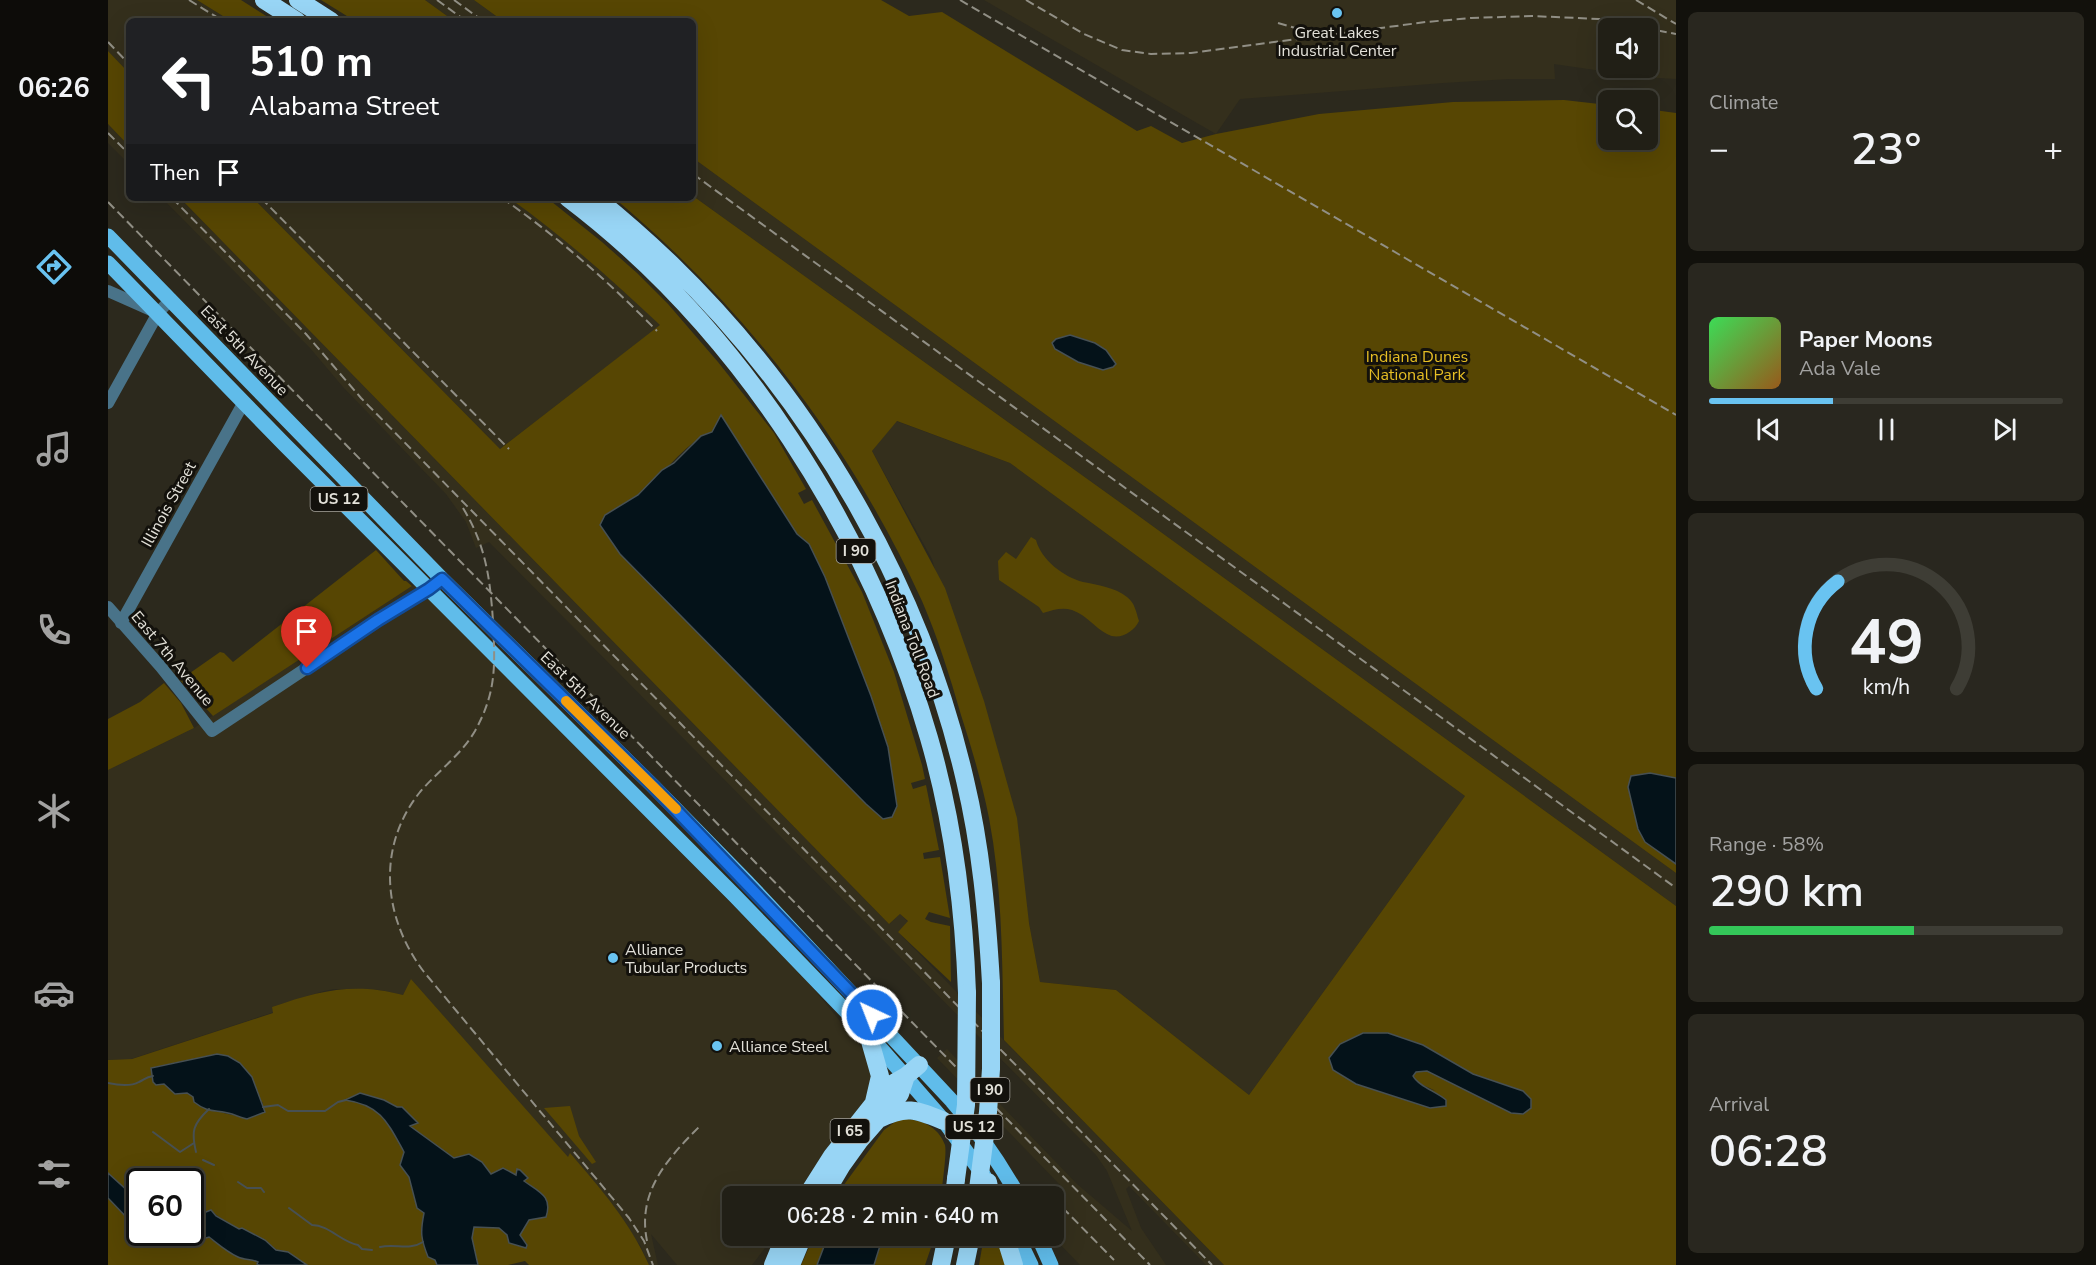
<!DOCTYPE html>
<html lang="en">
<head>
<meta charset="utf-8">
<style>
  :root { --surface:#211f16; --page:#29271f; --text:#f1f3f6; --muted:#a2a2a1; --line:#3e3d35; --accent:#69c3f1 }
  body { margin:0; font-family:"Nunito Sans",sans-serif; background:var(--page); color:var(--text); height:100vh; display:flex; flex-direction:column; font-size:22px; white-space:nowrap }
  * { box-sizing:border-box; margin:0 }
  p { font-size:20px; color:var(--muted) }
  .icon { flex:none; width:33px; height:33px; fill:none; stroke:currentColor; stroke-width:2; stroke-linecap:round; stroke-linejoin:round }
  .map { position:relative; flex:1; overflow:hidden }
  .side { display:flex; flex-direction:column; gap:12px; padding:12px; background:#12110c; width:420px }
  .side>* { flex:none }
  .guide { position:absolute; left:18px; top:18px; width:570px; height:183px; border-radius:9px; box-shadow:0 6px 24px #0002,0 0 0 2px var(--line); background:#202124; color:#fff; overflow:hidden }
  .buttons { position:absolute; left:1490px; top:18px; display:grid; gap:12px }
  .buttons a { display:grid; place-items:center; width:60px; height:60px; border-radius:9px; background:var(--surface); box-shadow:0 6px 24px #0002,0 0 0 2px var(--line); font-size:30px }
  .speed { position:absolute; left:18px; top:1168px; display:flex; gap:12px; font-size:30px; font-weight:700; text-align:center }
  .speed>* { display:grid; place-content:center; width:78px; height:78px; border-radius:50%; background:var(--surface); box-shadow:0 6px 24px #0002,0 0 0 2px var(--line); line-height:1 }
  .speed .limit { border:3px solid #111; border-radius:9px; background:#fff; color:#111 }
  .pin { position:absolute; display:grid; place-items:center; width:51px; height:51px; color:#fff; margin:-62px -26px; border-radius:50% 50% 50% 0; rotate:-45deg; box-shadow:0 0 6px #0007 }
  .pin .icon { rotate:45deg }
  .me { position:absolute; width:66px; margin:-33px; rotate:317deg; stroke-linejoin:round; filter:drop-shadow(0 0 4px #0008) }
  .turn { display:flex; align-items:center; gap:21px; height:126px; padding:0 24px; font-size:27px }
  .turn .icon { width:78px; height:78px; stroke-width:2.5 }
  .turn b { display:block; font-size:42px; line-height:51px }
  .then { display:flex; align-items:center; height:57px; padding:0 24px; background:#0003; gap:12px; font-size:22px }
  .big { font-size:45px; font-weight:600; line-height:1.1 }
  .side .tile { flex:1; display:flex; flex-direction:column; justify-content:center; gap:9px; min-width:0; padding:0 21px; border-radius:9px; background:var(--page) }
  .side .dial { align-items:center; gap:0 }
  .dial svg { height:156px; overflow:visible; fill:none; stroke:var(--line); stroke-width:7; stroke-linecap:round; text-anchor:middle }
  .dial text { fill:var(--text); stroke:none }
  .song { display:flex; align-items:center; gap:18px }
  .cover { width:72px; height:72px; border-radius:9px; background:linear-gradient(135deg,hsl(130 70% 55%),hsl(30 70% 35%)) }
  .played { height:6px; border-radius:3px; background:linear-gradient(90deg,var(--accent) 35%,var(--line) 35%) }
  .keys { display:flex; justify-content:space-around; direction:ltr }
  .heat { display:flex; justify-content:space-between; align-items:center; font-size:33px; direction:ltr }
  .charge { height:9px; border-radius:4px; background:linear-gradient(90deg,#34c759 58%,var(--line) 0) }
  .trip { position:absolute; left:614px; top:1186px; width:342px; height:60px; border-radius:9px; background:var(--surface); box-shadow:0 6px 24px #0002,0 0 0 2px var(--line); font-weight:600; line-height:60px; text-align:center }
  main { display:flex; flex:1; min-height:0 }
  .dock { display:flex; flex-direction:column; width:108px; justify-content:space-around; align-items:center; background:#0d0c09; color:var(--muted) }
  .dock .icon { width:42px; height:42px }
  .dock .on { color:var(--accent) }
  .dock b { font-size:27px; color:var(--text) }
  .map>svg:first-child { display:block }
</style>
</head>
<body>
<main>
<nav class="dock">
<b>06:26</b>
<svg class="icon on" aria-label="directions" viewBox="0 0 24 24"><path d="M12 3l9 9-9 9-9-9zM9 14v-3h6M13 9l2 2-2 2"/></svg>
<svg class="icon" aria-label="music" viewBox="0 0 24 24"><path d="M9 18V5l10-2v13"/><circle cx="6" cy="18" r="3"/><circle cx="16" cy="16" r="3"/></svg>
<svg class="icon" aria-label="phone" viewBox="0 0 24 24"><path d="M5 4h4l2 5-3 2q2 4 5 5l2-3 5 2v4C11 20 4 13 5 4z"/></svg>
<svg class="icon" aria-label="climate" viewBox="0 0 24 24"><path d="M12 3v18M4 7l16 10M4 17L20 7"/></svg>
<svg class="icon" aria-label="car" viewBox="0 0 24 24"><path d="M5 17H2v-5l4-1 3-4h7l3 4 3 1v5h-3M9 17h6M6 11h13"/><circle cx="7" cy="17" r="2"/><circle cx="17" cy="17" r="2"/></svg>
<svg class="icon" aria-label="filters" viewBox="0 0 24 24"><path d="M4 7h16M4 17h16"/><circle cx="9" cy="7" r="2"/><circle cx="15" cy="17" r="2"/></svg>
</nav>
<div class="map">
<svg width="1568" height="1265" viewBox="0 0 1568 1265">
  <rect width="100%" height="100%" fill="#2c291d"/>
  <path fill="#342f1c" fill-rule="evenodd" d="M0,0H89L123,21H21V73L0,51Z
    M317,0H366L395,21H346Z
    M876,0H1568V79L1535,77L1446,64L1447,79H1401L1335,83L1132,99L1108,134ZM1500,28H1539V68H1500Z
    M0,124L21,146V164L0,143Z
    M585,158L1568,873V906L1017,506L585,196Z
    M54,198H72L781,924L792,914L800,922L790,932L1116,1265H1098L1021,1186L1018,1189L1033,1228L1058,1265H972L949,1241L945,1234V1197L954,1187L829,1058L839,1049L969,1184L1024,1231L999,1171L988,1155L381,542L368,548L358,522L338,494L235,387L202,348Z
    M145,198H401L432,219L497,274L553,325L392,449Z
    M788,421L902,463L1357,796L1141,1095L1008,990L932,982L921,923L824,559L764,451Z
    M307,584L696,977L758,1053L766,1069L758,1102L728,1135L699,1178L689,1197H624V1236H666L644,1265H569L543,1234L550,1265H541L532,1245L303,979L295,995L272,990L226,989L216,991L164,1007L166,1012L23,1059L0,1060V770L86,728Z"/>
  <path fill="#574603" fill-rule="evenodd" d="M89,0H133L166,21H123Z
    M213,0H317L346,21H247Z
    M366,0H773L801,16L834,12L1029,131L1043,126L1074,143L1108,134L1211,114L1345,102L1456,100L1500,105V140H1539V109L1568,113V873L585,158V21H395Z
    M0,51L21,73V146L0,124Z
    M585,196L1017,506L1568,906V1265H1116L896,1040C894,966 895,891 881,818C874,783 864,749 853,715C842,677 830,638 814,601C742,444 638,308 506,198H585ZM789,421L902,463L1357,796L1141,1095L1008,990L932,982L921,923L909,818L876,701L837,588L764,451ZM1315,1045L1365,1074L1401,1086L1403,1113L1319,1071L1308,1072L1304,1076L1308,1082L1328,1091L1221,1058Z
    M72,198H145L392,449L552,325C504,280 455,236 401,198H439L494,242L529,273L560,304L610,362L666,433L698,489L690,493L696,504L704,500L754,592L786,672L814,765L817,779L803,783L805,789L818,785L831,850L815,853L816,859L832,857L842,918L821,912L817,919L823,922L842,926L843,982L790,932L800,921L792,914L781,924ZM613,416L689,534L701,544L717,577L763,696L780,747L497,515C507,509 519,503 529,496C551,480 578,441 604,432Z
    M923,537L928,540C933,560 956,577 975,582C990,585 1006,587 1019,597C1027,603 1028,612 1031,621C1026,632 1011,641 999,634C986,627 980,616 964,610C954,607 945,610 935,613L931,607L891,580L890,561L898,552L908,559Z
    M268,550L296,581H298L304,586L105,716L96,706L106,700L104,695L92,701L72,680L112,652L116,653L125,662Z
    M56,683L73,703L86,728L0,770V719L32,702Z
    M303,979L460,1157L462,1153C493,1189 522,1222 541,1265H421L417,1261L400,1265H370L364,1238L365,1227L391,1228L399,1235L401,1243L419,1244L412,1235L421,1220L415,1181L420,1178L408,1174L383,1175L374,1162L346,1158L301,1126L309,1123L276,1100H237C273,1105 280,1123 296,1152L292,1165L301,1177L309,1208L316,1213C312,1233 313,1239 320,1257L327,1260L329,1265H199L180,1252L169,1250L157,1240L134,1228L131,1229C120,1223 112,1218 103,1211L98,1212L92,1210L83,1201L82,1182H32L30,1196L21,1192L0,1173V1060L24,1059L165,1013L164,1007C211,991 245,982 295,995ZM109,1054L149,1089L150,1098L155,1103L151,1115C119,1119 104,1110 79,1093L73,1094L45,1075L47,1067Z
    M462,1106L471,1136L488,1162L484,1164L436,1108Z
    M791,1119C810,1118 830,1125 837,1145C839,1153 834,1186 833,1197H780L771,1188L751,1190L746,1197H727L776,1130Z
    M0,1198L20,1219L22,1226L28,1220L31,1219L32,1233H72C81,1245 88,1239 100,1237C117,1249 126,1259 148,1260L149,1264L152,1265H0Z
    M706,1236H720L709,1265H693Z
    M775,1236H827L817,1265H766Z
    M876,1236H890L898,1265H871Z"/>
  <path fill="#041219" stroke="#475053" stroke-width="1.5" d="M962,335L987,343L998,350L1008,364L1005,367L995,370L970,362L947,349L944,343L948,339Z
    M613,415L689,534L701,544L717,577L763,696L780,747L789,806L784,817L775,819L758,804L512,554L492,525L497,515L530,495L554,470L566,463L593,436L604,432Z
    M1542,773L1568,778V864L1537,842L1530,829L1520,787L1523,776Z
    M1255,1033H1280L1315,1045L1365,1074L1415,1091L1423,1099V1108L1415,1114L1403,1113L1319,1071L1308,1072L1305,1076C1310,1086 1329,1092 1338,1100V1106L1322,1108L1248,1084L1225,1070L1221,1058L1232,1044Z
    M109,1054L120,1056L132,1063L144,1077L157,1112L139,1119C134,1118 129,1116 124,1114C109,1109 101,1114 86,1102L85,1097L79,1093L67,1094L56,1084L48,1085L45,1082L43,1068Z
    M252,1093L276,1100L289,1107H294L310,1123L302,1126L346,1158L361,1154L374,1162L383,1174L395,1168L408,1175L409,1169L412,1170L420,1178L416,1181C431,1192 445,1196 438,1217L421,1220L412,1235L419,1245L418,1248L401,1243L399,1235L391,1228L366,1227L364,1238L370,1265H329L327,1260L320,1257C313,1239 312,1233 316,1213L309,1208L301,1177L292,1165L296,1152C280,1123 273,1105 237,1100Z
    M0,1173L21,1192L31,1197V1219L26,1221L25,1228L22,1226L20,1219L0,1198Z
    M83,1201L92,1210L98,1212L103,1210L108,1216L131,1229L134,1228L157,1240L168,1250L180,1252L199,1265H151L149,1264L150,1262C144,1259 136,1260 130,1257C119,1252 110,1244 101,1237L88,1241L77,1239L72,1233H82Z
    M720,1236H775L766,1265H709Z"/>
  <g fill="none" stroke-linecap="round" stroke-linejoin="round">
    <path stroke="#475053" stroke-width="2" d="M0,1083C9,1085 22,1087 31,1082C37,1079 38,1077 45,1076
      M155,1107L170,1105L180,1111H217L230,1102L238,1100
      M45,1132L72,1152L86,1143
      M88,1152C83,1131 85,1124 101,1109
      M95,1160L106,1165
      M130,1182L139,1188H153L156,1192
      M181,1208L204,1225C221,1225 233,1242 250,1245L254,1249L264,1250
      M272,1247C287,1243 301,1251 315,1242"/>
    <path stroke="#497389" stroke-width="12" d="M0,291L43,310
      M0,403L50,313L63,299
      M0,607L53,667L104,731L266,623L328,584
      M13,623L136,402"/>
    <path stroke="#60bcea" stroke-width="15" d="M0,236L334,579L545,786L640,883L844,1101C870,1131 891,1162 911,1197
      M0,263L176,444L627,896L760,1034L836,1121L876,1176
      M909,1236L923,1265
      M930,1236L943,1265"/>
    <path stroke="#98d5f5" stroke-width="18" d="M156,0L189,21
      M190,0L223,21
      M460,198C633,329 761,531 821,738C845,821 856,907 859,993
      M488,198C514,219 539,241 563,264C706,403 812,585 857,780C873,847 879,914 883,983
      M760,1034L772,1076L766,1102
      M771,1119C799,1105 809,1110 836,1121
      M880,1182L883,1197
      M698,1197L724,1156L766,1103L782,1085L798,1076L811,1065
      M715,1197L734,1165L752,1140L792,1094L798,1076
      M846,1197L848,1179
      M897,1236L906,1265
      M665,1265L677,1236
      M683,1265L695,1236
      M833,1265L839,1236
      M857,1265L863,1236"/>
    <path stroke="#918f85" stroke-width="2" stroke-dasharray="9 4.5" stroke-linecap="butt" d="M81,0L115,21
      M329,0L358,21
      M346,0L375,21
      M852,0L1568,415
      M918,0L976,34L1014,50L1043,54L1083,53L1318,22L1363,18L1424,16L1491,19L1568,34
      M1528,0L1568,24
      M1170,23L1194,30L1208,31
      M0,42L21,64
      M0,133L21,154
      M585,174L1568,888
      M64,198L198,334L253,398L1104,1265
      M153,198L401,449
      M394,198C450,237 501,282 549,331
      M0,202L1042,1265
      M355,508C378,546 382,578 385,621C387,665 389,691 367,731C353,755 330,771 312,792C268,847 275,918 316,972L521,1218L536,1241L545,1265
      M945,1198L1006,1260
      M539,1241C529,1192 559,1159 591,1127"/>
    <path stroke="#98d5f5" stroke-width="18" d="M848,1179L858,1105L859,993
      M869,1197L880,1112L883,1069V983"/>
  </g>
  <g fill="none" stroke-linecap="round" stroke-linejoin="round">
    <g stroke="#114b97" stroke-width="15">
      <path id="route" d="M199,668L270,620L321,589L334,579L545,786L764,1015"/>
    </g>
    <use href="#route" stroke="#1a73e8" stroke-width="10"/>
    <path stroke="#f59e0b" stroke-width="10" d="M458,701L568,809"/>
  </g>
  <g fill="#69c3f1" stroke="#13110c" stroke-width="2">
    <circle cx="1229" cy="13" r="6"/>
    <circle cx="505" cy="958" r="6"/>
    <circle cx="609" cy="1046" r="6"/>
  </g>
  <g text-anchor="middle" stroke-width="6" stroke-linejoin="round" paint-order="stroke">
    <g fill="#13110c" stroke="#a5a39c" stroke-width="1.5">
      <rect x="202.5" y="487" width="57" height="24" rx="4.5"/>
      <rect x="728.5" y="539" width="39" height="24" rx="4.5"/>
      <rect x="862.5" y="1078" width="39" height="24" rx="4.5"/>
      <rect x="837.5" y="1115" width="57" height="24" rx="4.5"/>
      <rect x="722.5" y="1119" width="39" height="24" rx="4.5"/>
    </g>
    <g font-size="15" font-weight="bold" fill="#e3e1d9">
      <text x="231" y="504">US 12</text>
      <text x="748" y="556">I 90</text>
      <text x="882" y="1095">I 90</text>
      <text x="866" y="1132">US 12</text>
      <text x="742" y="1136">I 65</text>
    </g>
    <g font-size="16" fill="#e3e1d9" stroke="#13110c" text-anchor="start">
      <text x="1229" y="38" text-anchor="middle">Great Lakes<tspan x="1229" dy="18">Industrial Center</tspan></text>
      <text x="517" y="955">Alliance<tspan x="517" dy="18">Tubular Products</tspan></text>
      <text x="621" y="1052">Alliance Steel</text>
    </g>
    <g font-size="16" fill="#e3e1d9" stroke="#13110c">
      <text transform="translate(137 350) rotate(46)" y="6">East 5th Avenue</text>
      <text transform="translate(60 504) rotate(-61)" y="6">Illinois Street</text>
      <text transform="translate(805 639) rotate(69)" y="6">Indiana Toll Road</text>
      <text transform="translate(65 658) rotate(50)" y="6">East 7th Avenue</text>
      <text transform="translate(478 695) rotate(44)" y="6">East 5th Avenue</text>
    </g>
    <g font-size="16" fill="#e6be24" stroke="#13110c">
      <text x="1309" y="362">Indiana Dunes<tspan x="1309" dy="18">National Park</tspan></text>
    </g>
  </g>
</svg>
<div class="buttons">
<a><svg class="icon" aria-label="sound" viewBox="0 0 24 24"><path d="M4 9h4l5-4v14l-5-4H4zM17 9q2 3 0 6"/></svg></a>
<a><svg class="icon" aria-label="search" viewBox="0 0 24 24"><circle cx="10" cy="10" r="6"/><path d="M15 15l6 6"/></svg></a>
</div>
<div class="speed"><div class="limit">60</div></div>
<div class="pin" style="left:199px;top:668px;background:#d93025"><svg class="icon" aria-label="arrive" viewBox="0 0 24 24"><path d="M6 21V4h12l-3 4 3 4H6"/></svg></div>
<svg class="me" style="left:764px;top:1015px" viewBox="-20 -20 40 40"><circle r="17" fill="#1a73e8" stroke="#fff" stroke-width="3"/><path d="M0-11L8 9 0 5-8 9z" fill="#fff"/></svg>
<div class="trip">06:28 · 2 min · 640 m</div>
<div class="guide">
<div class="turn"><svg class="icon" aria-label="left" viewBox="0 0 24 24"><path d="M17 20v-9H6M10 6l-5 5 5 5"/></svg><div><b>510 m</b>Alabama Street</div></div>
<div class="then">Then<svg class="icon" aria-label="arrive" viewBox="0 0 24 24"><path d="M6 21V4h12l-3 4 3 4H6"/></svg></div>
</div>
</div>
<section class="side">
<div class="tile"><p>Climate</p>
<div class="heat"><a>−</a><b class="big">23°</b><a>+</a></div>
</div>
<div class="tile">
<div class="song"><i class="cover"></i><div><b>Paper Moons</b><p>Ada Vale</p></div></div>
<div class="played"></div>
<div class="keys"><svg class="icon" aria-label="previous" viewBox="0 0 24 24"><path d="M18 5L8 12l10 7zM5 5v14"/></svg><svg class="icon" aria-label="pause" viewBox="0 0 24 24"><path d="M8 5v14M16 5v14"/></svg><svg class="icon" aria-label="next" viewBox="0 0 24 24"><path d="M6 5l10 7-10 7zM19 5v14"/></svg></div>
</div>
<div class="tile dial"><svg viewBox="0 0 100 80">
<path d="M14 69A42 42 0 1 1 86 69"/>
<path d="M14 69A42 42 0 0 1 25 14" stroke="#69c3f1"/>
<text x="50" y="56" font-size="32" font-weight="700">49</text>
<text x="50" y="72" font-size="11">km/h</text>
</svg></div>
<div class="tile"><p>Range · 58%</p><b class="big">290 km</b><div class="charge"></div></div>
<div class="tile"><p>Arrival</p><b class="big">06:28</b></div>
</section>
</main>
</body>
</html>
